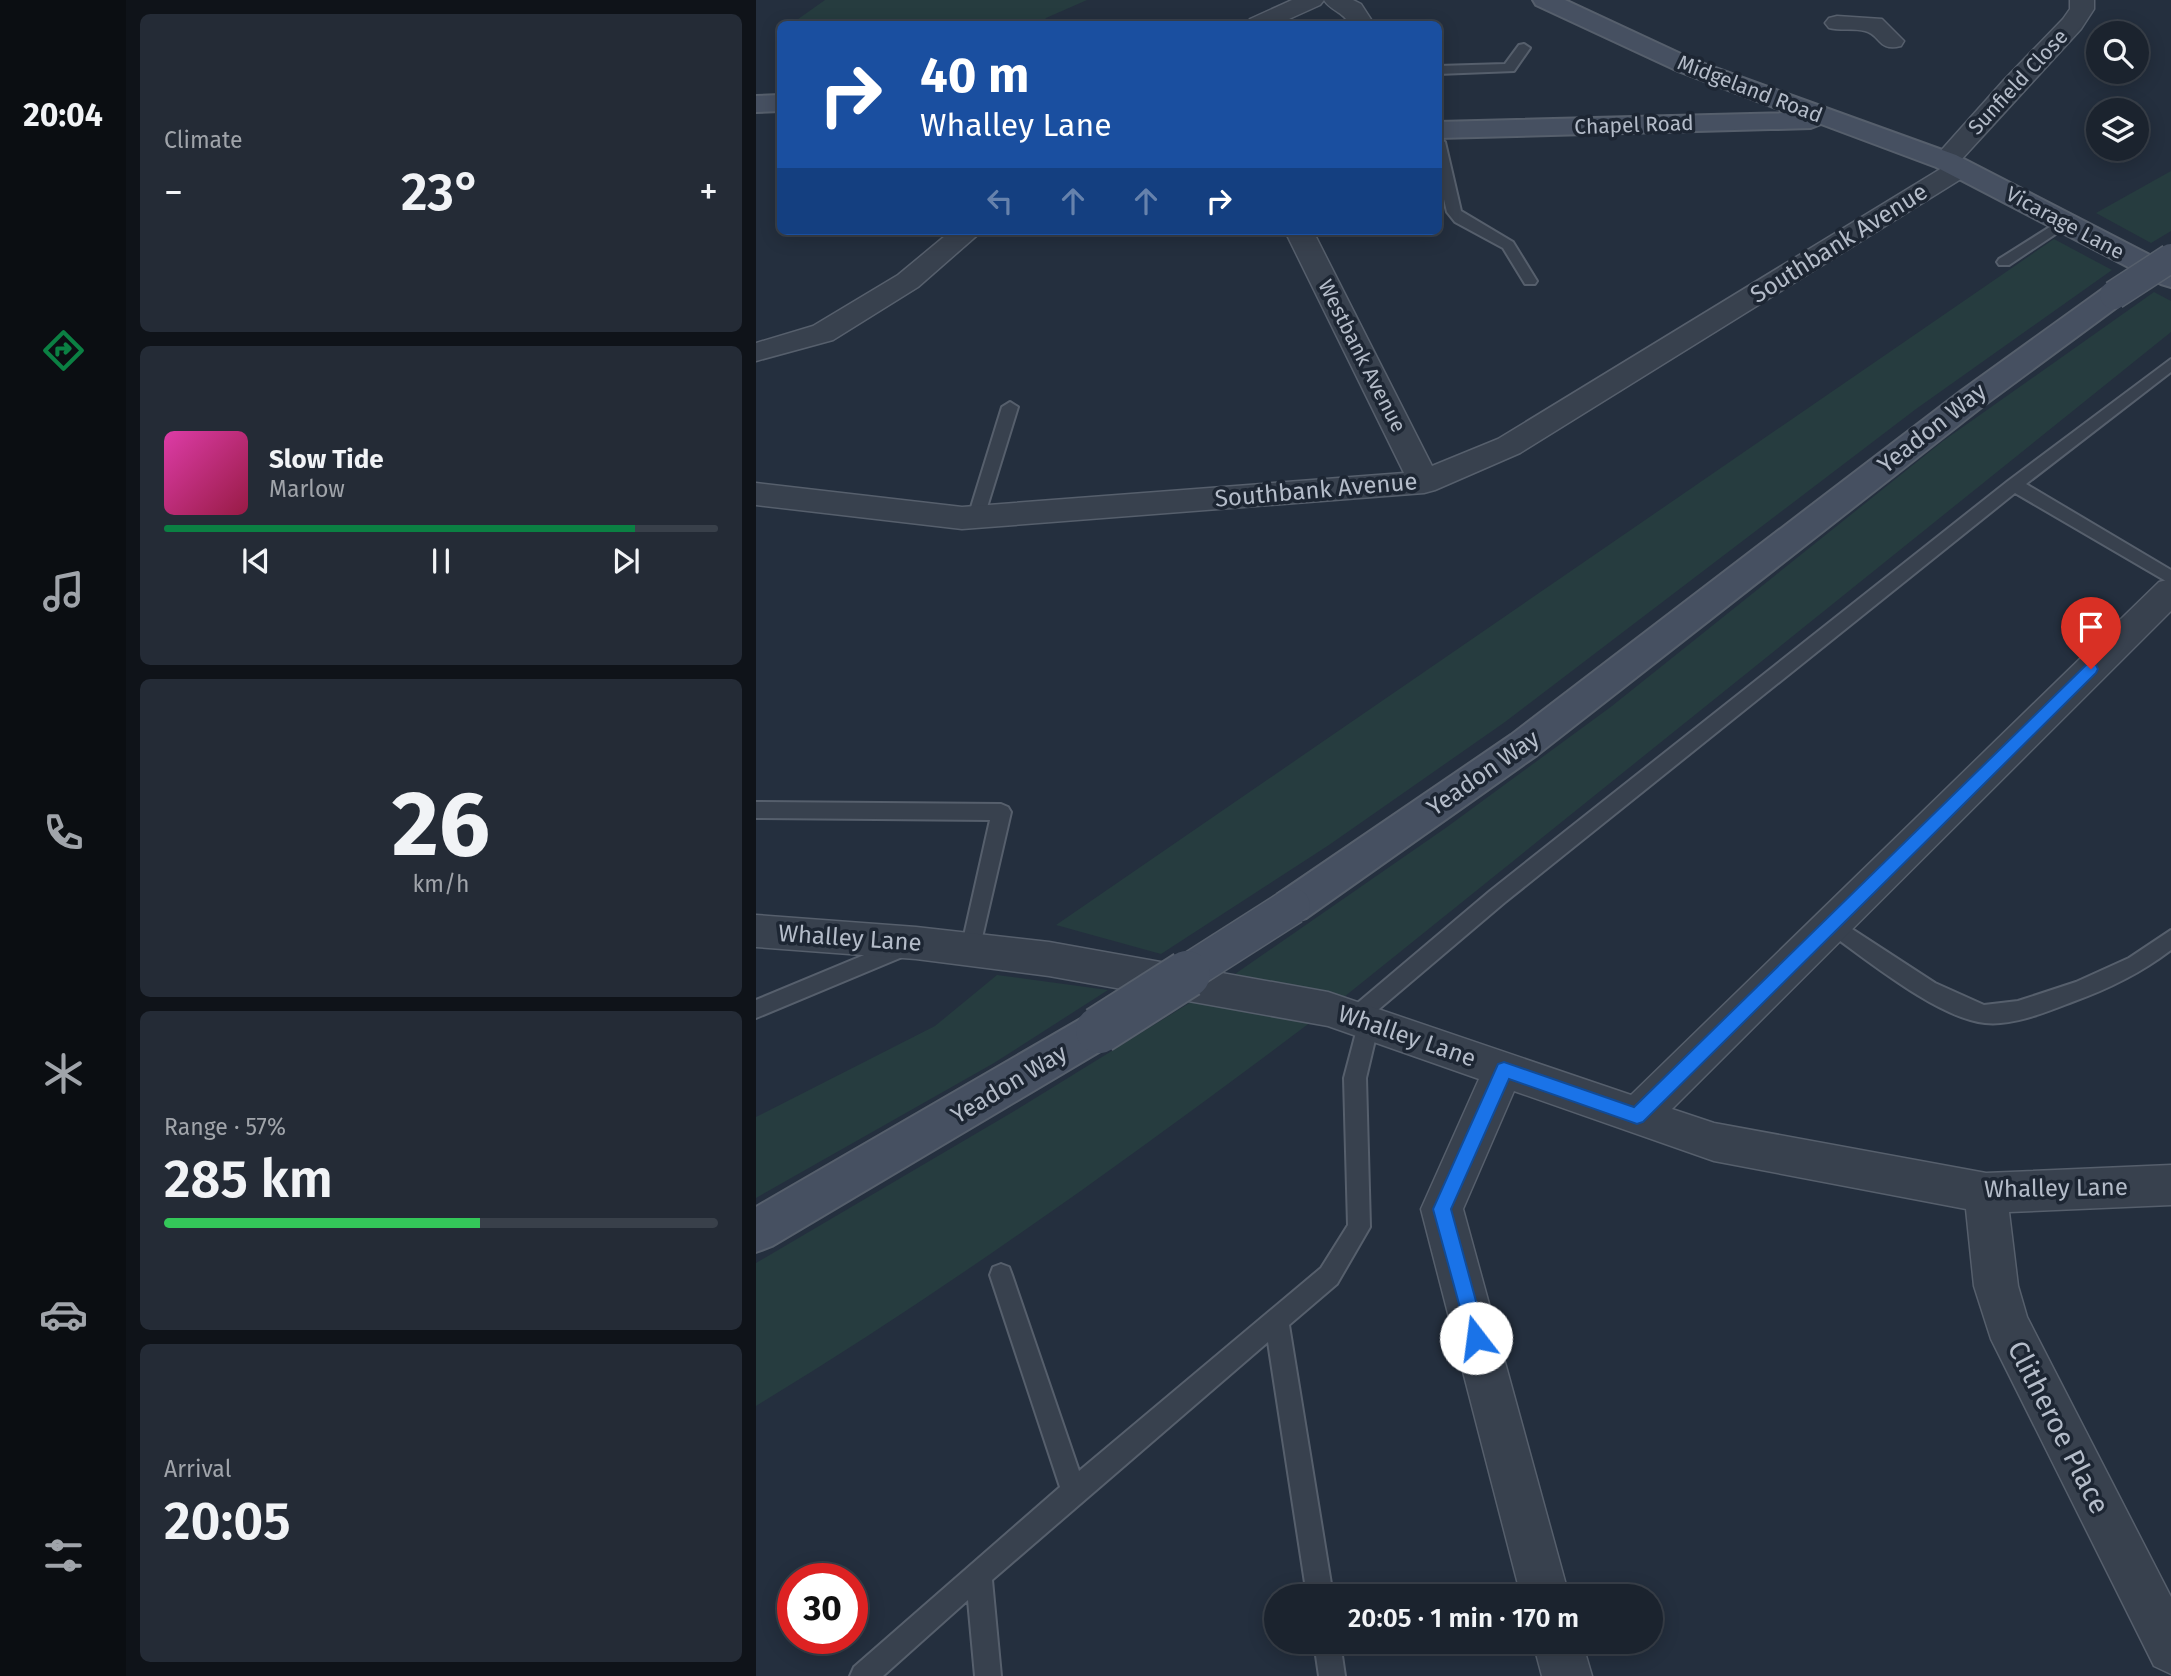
<!DOCTYPE html>
<html lang="en">
<head>
<meta charset="utf-8">
<style>
  :root { --surface:#1b232e; --page:#242b36; --text:#f1f3f6; --muted:#a0a4aa; --line:#39404a; --accent:#0b8043 }
  body { margin:0; font-family:"Fira Sans",sans-serif; background:var(--page); color:var(--text); height:100vh; display:flex; flex-direction:column; font-size:26px; white-space:nowrap }
  * { box-sizing:border-box; margin:0 }
  p { font-size:23px; color:var(--muted) }
  .icon { flex:none; width:38px; height:38px; fill:none; stroke:currentColor; stroke-width:2; stroke-linecap:round; stroke-linejoin:round }
  .map { position:relative; flex:1; overflow:hidden }
  .details { display:flex; flex-direction:column; gap:14px; padding:14px; background:#0f1319; width:630px }
  .details>* { flex:none }
  .hud { position:absolute; left:21px; top:21px; width:665px; height:214px; border-radius:10px; box-shadow:0 4px 18px #0003,0 0 0 2px var(--line); background:#1a4fa0; color:#fff; overflow:hidden }
  .buttons { position:absolute; left:1330px; top:21px; display:grid; gap:14px }
  .buttons a { display:grid; place-items:center; width:63px; height:63px; border-radius:50%; background:var(--surface); box-shadow:0 4px 18px #0003,0 0 0 2px var(--line); font-size:35px }
  .speed { position:absolute; left:21px; top:1563px; display:flex; gap:14px; font-size:35px; font-weight:700; text-align:center }
  .speed>* { display:grid; place-content:center; width:91px; height:91px; border-radius:50%; background:var(--surface); box-shadow:0 4px 18px #0003,0 0 0 2px var(--line); line-height:1 }
  .speed .limit { border:10px solid #d22; background:#fff; color:#111 }
  .pin { position:absolute; display:grid; place-items:center; width:60px; height:60px; color:#fff; margin:-72px -30px; border-radius:50% 50% 50% 0; rotate:-45deg; box-shadow:0 0 7px #0007 }
  .pin .icon { rotate:45deg }
  .me { position:absolute; width:77px; margin:-38px; rotate:345deg; stroke-linejoin:round; filter:drop-shadow(0 0 5px #0008) }
  .turn { display:flex; align-items:center; gap:24px; height:147px; padding:0 28px; font-size:32px }
  .turn .icon { width:91px; height:91px; stroke-width:2.5 }
  .turn b { display:block; font-size:49px; line-height:60px }
  .lanes { display:flex; align-items:center; height:66px; padding:0 28px; background:#0003; justify-content:center; gap:35px; direction:ltr }
  .lanes .off { opacity:.35 }
  .big { font-size:52px; font-weight:600; line-height:1.1 }
  .details .card { flex:1; display:flex; flex-direction:column; justify-content:center; gap:10px; min-width:0; padding:0 24px; border-radius:10px; background:var(--page) }
  .details .dial { align-items:center; gap:0 }
  .dial b { font-size:91px; line-height:1 }
  .song { display:flex; align-items:center; gap:21px }
  .cover { width:84px; height:84px; border-radius:10px; background:linear-gradient(135deg,hsl(320 70% 55%),hsl(340 70% 35%)) }
  .played { height:7px; border-radius:4px; background:linear-gradient(90deg,var(--accent) 85%,var(--line) 85%) }
  .keys { display:flex; justify-content:space-around; direction:ltr }
  .heat { display:flex; justify-content:space-between; align-items:center; font-size:38px; direction:ltr }
  .charge { height:10px; border-radius:5px; background:linear-gradient(90deg,#34c759 57%,var(--line) 0) }
  .trip { position:absolute; left:508px; top:1584px; width:399px; height:70px; border-radius:35px; background:var(--surface); box-shadow:0 4px 18px #0003,0 0 0 2px var(--line); font-weight:600; line-height:70px; text-align:center }
  main { display:flex; flex:1; min-height:0 }
  .menu { display:flex; flex-direction:column; width:126px; justify-content:space-around; align-items:center; background:#0b0e12; color:var(--muted) }
  .menu .icon { width:49px; height:49px }
  .menu .selected { color:var(--accent) }
  .menu b { font-size:32px; color:var(--text) }
  .map>svg:first-child { display:block }
</style>
</head>
<body>
<main>
<nav class="menu">
<b>20:04</b>
<svg class="icon selected" aria-label="directions" viewBox="0 0 24 24"><path d="M12 3l9 9-9 9-9-9zM9 14v-3h6M13 9l2 2-2 2"/></svg>
<svg class="icon" aria-label="music" viewBox="0 0 24 24"><path d="M9 18V5l10-2v13"/><circle cx="6" cy="18" r="3"/><circle cx="16" cy="16" r="3"/></svg>
<svg class="icon" aria-label="phone" viewBox="0 0 24 24"><path d="M5 4h4l2 5-3 2q2 4 5 5l2-3 5 2v4C11 20 4 13 5 4z"/></svg>
<svg class="icon" aria-label="climate" viewBox="0 0 24 24"><path d="M12 3v18M4 7l16 10M4 17L20 7"/></svg>
<svg class="icon" aria-label="car" viewBox="0 0 24 24"><path d="M5 17H2v-5l4-1 3-4h7l3 4 3 1v5h-3M9 17h6M6 11h13"/><circle cx="7" cy="17" r="2"/><circle cx="17" cy="17" r="2"/></svg>
<svg class="icon" aria-label="filters" viewBox="0 0 24 24"><path d="M4 7h16M4 17h16"/><circle cx="9" cy="7" r="2"/><circle cx="15" cy="17" r="2"/></svg>
</nav>
<section class="details">
<div class="card"><p>Climate</p>
<div class="heat"><a>−</a><b class="big">23°</b><a>+</a></div>
</div>
<div class="card">
<div class="song"><i class="cover"></i><div><b>Slow Tide</b><p>Marlow</p></div></div>
<div class="played"></div>
<div class="keys"><svg class="icon" aria-label="previous" viewBox="0 0 24 24"><path d="M18 5L8 12l10 7zM5 5v14"/></svg><svg class="icon" aria-label="pause" viewBox="0 0 24 24"><path d="M8 5v14M16 5v14"/></svg><svg class="icon" aria-label="next" viewBox="0 0 24 24"><path d="M6 5l10 7-10 7zM19 5v14"/></svg></div>
</div>
<div class="card dial"><b>26</b><p>km/h</p></div>
<div class="card"><p>Range · 57%</p><b class="big">285 km</b><div class="charge"></div></div>
<div class="card"><p>Arrival</p><b class="big">20:05</b></div>
</section>
<div class="map">
<svg width="1415" height="1676" viewBox="0 0 1415 1676">
  <rect width="100%" height="100%" fill="#242f3e"/>
  <path fill="#263c3f" d="M69,0H331L290,18L286,24H35Z
    M1415,171V231L1395,243L1340,213Z
    M1298,239L1356,270L1160,409L749,722L573,845L405,954L300,925Z
    M1398,292L1415,301V332L588,997L479,974L691,827L856,706L1187,441Z
    M241,975L352,990L238,1063L0,1198V1117L179,1026Z
    M440,999L559,1019C378,1155 194,1288 0,1406V1263L255,1113Z"/>
  <g fill="none" stroke-linecap="round" stroke-linejoin="round">
    <g stroke="#565f6c" stroke-width="4">
      <path id="lane" d="M768,44L774,48L758,71L682,74V66L749,64L763,45Z
        M682,138L689,142L705,211L757,242L781,281L779,284H769L747,248L699,222L691,212L682,174Z
        M1308,218L1315,222L1313,225L1253,265H1243L1241,262L1243,259Z
        M1415,359V372L1270,484L1415,570V584L1259,493L748,903L616,1015L623,1023L610,1078L614,1227L581,1284L533,1325L577,1596H551L512,1342L236,1580L245,1676H219L212,1600L127,1676H94L98,1667L304,1487L234,1275L237,1267L245,1264L253,1267L256,1275L323,1471L565,1268L592,1225L588,1078L602,1025L592,1023L589,1017L592,1011L734,891L1252,481Z
        M254,402L262,407L228,517L220,523L214,521L212,517L246,407Z
        M0,802L245,804L252,807L255,812L222,955L215,958L208,955L205,949L234,820L0,818Z
        M1076,916L1179,983L1228,1005L1262,1001L1320,982L1373,958L1415,930V950C1385,973 1352,989 1316,1002C1290,1012 1257,1026 1229,1023C1181,1018 1109,958 1069,930L1066,924L1069,918Z
        M149,938L156,941L159,947L156,953L0,1018V1000Z
        M558,1642H584L589,1676H563Z"/>
    </g>
    <g stroke="#565f6c" stroke-width="3">
      <path id="street" d="M536,0H597L605,4L618,24H594C586,11 575,11 568,0L564,5L522,24H491L494,19Z
        M1314,0H1338V9L1325,29L1205,160L1213,162L1217,168L1213,174L764,453L679,490L668,493L206,529L0,505V483L206,507L648,473L529,231H557L676,466L742,439L1186,168L1177,161L1181,155L1248,80L1307,19L1314,9Z
        M1081,16L1126,19L1148,41L1145,46C1122,52 1125,35 1109,31C1097,28 1084,31 1073,28L1069,23L1073,18Z
        M195,231H226L162,287L77,340L0,361V343L57,326L142,275Z
        M1415,579V611L916,1109L958,1123L1230,1173L1415,1165V1205L1253,1212L1262,1286L1271,1317L1415,1597V1674L1398,1666L1235,1339L1218,1286L1210,1209L958,1161L758,1091L707,1209L813,1596H765L665,1209L723,1079L572,1026L293,976L160,959L0,947V915L160,927L293,942L572,992L875,1095L1403,582Z
        M777,1642H826L836,1676H786Z"/>
    </g>
    <g stroke="#565f6c" stroke-width="4">
      <path id="secondary" d="M777,0H809L940,61L1200,155L1415,266V287L1405,284L1180,167L1065,124L1055,128L682,138V122L1033,113L922,71L780,5Z
        M24,95V111L0,112V96Z
        M1358,286L1368,288L1373,295L1368,302L1227,406L781,755L550,918L536,923L522,918L516,906L522,894L755,735L1205,391L1348,288Z
        M343,1012L358,1017L364,1030L358,1043L16,1246L0,1252V1207L328,1017Z"/>
    </g>
    <use href="#lane" fill="#38414e" fill-rule="evenodd"/>
    <use href="#street" fill="#38414e" fill-rule="evenodd"/>
    <use href="#secondary" fill="#465061" fill-rule="evenodd"/>
    <g stroke="#565f6c" stroke-width="31" stroke-linecap="butt">
      <path id="secondary-bridge-far2" d="M1358,295L1415,258"/>
    </g>
    <g stroke="#565f6c" stroke-width="39" stroke-linecap="butt">
      <path id="secondary-bridge-far1" d="M428,975L536,906"/>
    </g>
    <g stroke="#565f6c" stroke-width="50" stroke-linecap="butt">
      <path id="secondary-bridge" d="M343,1030L431,974"/>
    </g>
    <use href="#secondary-bridge-far2" stroke="#465061" stroke-width="28"/>
    <use href="#secondary-bridge-far1" stroke="#465061" stroke-width="36"/>
    <use href="#secondary-bridge" stroke="#465061" stroke-width="46"/>
  </g>
  <path fill="#1a73e8" stroke="#114b97" stroke-width="2" d="M1335,664L1340,665L1342,669L1340,673L887,1122L881,1124L753,1079L695,1209L730,1338L727,1344L720,1347L714,1344L677,1209L742,1064L748,1062L878,1107L1330,665Z"/>
  <g text-anchor="middle" stroke-width="7" stroke-linejoin="round" paint-order="stroke">
    <g font-size="21" fill="#b4bcc9" stroke="#1d2633">
      <text transform="translate(1262 82) rotate(-47)" y="7">Sunfield Close</text>
      <text transform="translate(994 89) rotate(21)" y="7">Midgeland Road</text>
      <text transform="translate(878 125) rotate(-2)" y="7">Chapel Road</text>
      <text transform="translate(1309 223) rotate(28)" y="7">Vicarage Lane</text>
      <text transform="translate(606 356) rotate(63)" y="7">Westbank Avenue</text>
    </g>
    <g font-size="24" fill="#b4bcc9" stroke="#1d2633">
      <text transform="translate(1083 243) rotate(-32)" y="8">Southbank Avenue</text>
      <text transform="translate(1176 428) rotate(-38)" y="8">Yeadon Way</text>
      <text transform="translate(560 490) rotate(-5)" y="8">Southbank Avenue</text>
      <text transform="translate(727 773) rotate(-35)" y="8">Yeadon Way</text>
      <text transform="translate(94 938) rotate(4)" y="8">Whalley Lane</text>
      <text transform="translate(651 1036) rotate(19)" y="8">Whalley Lane</text>
      <text transform="translate(253 1084) rotate(-31)" y="8">Yeadon Way</text>
      <text transform="translate(1300 1188) rotate(-1)" y="8">Whalley Lane</text>
    </g>
    <g font-size="28" fill="#b4bcc9" stroke="#1d2633">
      <text transform="translate(1303 1427) rotate(63)" y="10">Clitheroe Place</text>
    </g>
  </g>
</svg>
<div class="buttons">
<a><svg class="icon" aria-label="search" viewBox="0 0 24 24"><circle cx="10" cy="10" r="6"/><path d="M15 15l6 6"/></svg></a>
<a><svg class="icon" aria-label="layers" viewBox="0 0 24 24"><path d="M12 4l9 5-9 5-9-5zM3 14l9 5 9-5"/></svg></a>
</div>
<div class="speed"><div class="limit">30</div></div>
<div class="pin" style="left:1335px;top:669px;background:#d93025"><svg class="icon" aria-label="arrive" viewBox="0 0 24 24"><path d="M6 21V4h12l-3 4 3 4H6"/></svg></div>
<svg class="me" style="left:720px;top:1338px" viewBox="-20 -20 40 40"><circle r="19" fill="#fff"/><path d="M0-13L10 11 0 6-10 11z" fill="#1a73e8"/></svg>
<div class="trip">20:05 · 1 min · 170 m</div>
<div class="hud">
<div class="turn"><svg class="icon" aria-label="right" viewBox="0 0 24 24"><path d="M7 20v-9h11M14 6l5 5-5 5"/></svg><div><b>40 m</b>Whalley Lane</div></div>
<div class="lanes"><svg class="icon off" aria-label="left" viewBox="0 0 24 24"><path d="M17 20v-9H6M10 6l-5 5 5 5"/></svg><svg class="icon off" aria-label="ahead" viewBox="0 0 24 24"><path d="M12 20V5M6 11l6-6 6 6"/></svg><svg class="icon off" aria-label="ahead" viewBox="0 0 24 24"><path d="M12 20V5M6 11l6-6 6 6"/></svg><svg class="icon" aria-label="right" viewBox="0 0 24 24"><path d="M7 20v-9h11M14 6l5 5-5 5"/></svg></div>
</div>
</div>
</main>
</body>
</html>
